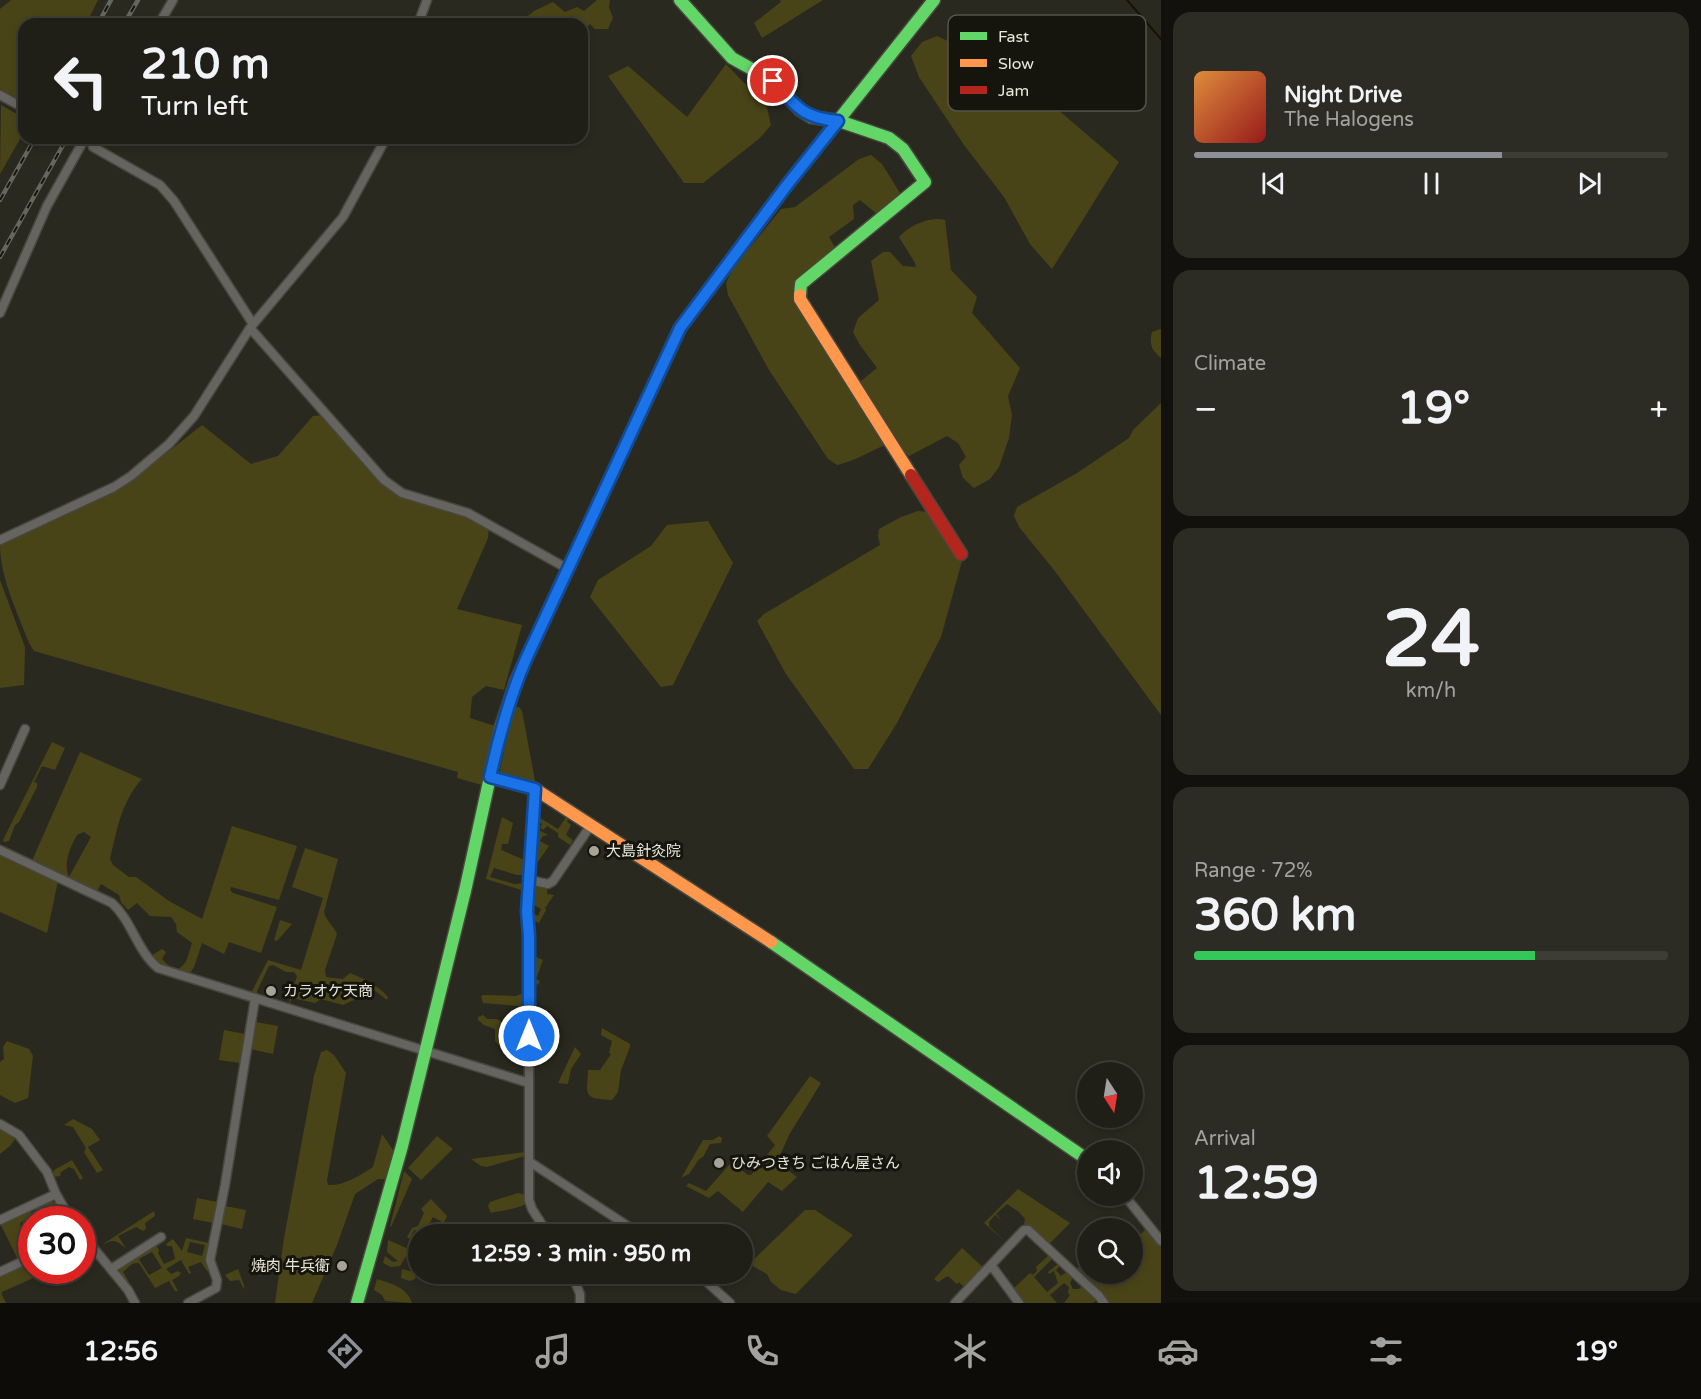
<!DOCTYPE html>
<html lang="en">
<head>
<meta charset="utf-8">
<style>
  :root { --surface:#201f17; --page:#2d2c24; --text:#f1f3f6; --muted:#a2a2a1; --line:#3d3d36; --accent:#8c9099 }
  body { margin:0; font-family:"Varela Round","Noto Sans JP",sans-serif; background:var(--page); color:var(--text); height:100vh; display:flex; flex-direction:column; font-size:22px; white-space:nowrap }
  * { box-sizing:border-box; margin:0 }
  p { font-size:20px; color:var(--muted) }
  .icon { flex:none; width:33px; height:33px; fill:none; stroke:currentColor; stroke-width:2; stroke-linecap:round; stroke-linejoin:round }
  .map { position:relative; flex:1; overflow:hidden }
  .details { display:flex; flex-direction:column; gap:12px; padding:12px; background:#12110d; width:540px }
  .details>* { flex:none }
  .top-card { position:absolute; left:18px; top:18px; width:570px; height:126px; border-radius:18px; box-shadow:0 3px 9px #0003,0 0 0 2px var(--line); background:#201f17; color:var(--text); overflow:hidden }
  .needle { width:39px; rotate:168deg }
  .fabs { position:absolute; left:1077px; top:1062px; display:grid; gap:12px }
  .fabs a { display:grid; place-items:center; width:66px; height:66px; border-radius:50%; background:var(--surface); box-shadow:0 3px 9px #0003,0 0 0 2px var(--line); font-size:30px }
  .speed { position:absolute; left:18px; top:1206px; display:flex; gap:12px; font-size:30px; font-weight:700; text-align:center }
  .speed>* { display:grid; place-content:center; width:78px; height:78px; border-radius:50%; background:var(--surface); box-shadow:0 3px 9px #0003,0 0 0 2px var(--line); line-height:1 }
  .speed .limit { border:9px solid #d22; background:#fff; color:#111 }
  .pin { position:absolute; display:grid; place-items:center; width:51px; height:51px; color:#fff; margin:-26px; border:3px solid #fff; border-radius:50%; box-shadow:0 2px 6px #0007 }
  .me { position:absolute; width:66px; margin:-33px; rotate:0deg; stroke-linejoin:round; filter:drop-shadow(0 0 4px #0008) }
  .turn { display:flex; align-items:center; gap:21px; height:126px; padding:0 24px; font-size:27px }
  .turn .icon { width:78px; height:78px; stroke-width:2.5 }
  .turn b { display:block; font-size:42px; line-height:51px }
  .big { font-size:45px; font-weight:700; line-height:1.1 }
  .details .tile { flex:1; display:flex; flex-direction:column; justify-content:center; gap:9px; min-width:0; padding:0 21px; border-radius:18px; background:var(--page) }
  .details .dial { align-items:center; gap:0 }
  .dial b { font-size:78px; line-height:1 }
  .song { display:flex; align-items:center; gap:18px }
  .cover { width:72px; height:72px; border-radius:9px; background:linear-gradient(135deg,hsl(30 70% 55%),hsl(0 70% 35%)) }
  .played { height:6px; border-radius:3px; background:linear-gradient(90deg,var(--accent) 65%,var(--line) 65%) }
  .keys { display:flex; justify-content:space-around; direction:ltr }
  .heat { display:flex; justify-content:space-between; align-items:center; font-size:33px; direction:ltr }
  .charge { height:9px; border-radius:4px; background:linear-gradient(90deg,#34c759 72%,var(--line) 0) }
  .trip { position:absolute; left:408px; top:1224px; width:345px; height:60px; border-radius:30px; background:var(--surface); box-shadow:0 3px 9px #0003,0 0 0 2px var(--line); font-weight:700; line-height:60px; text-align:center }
  .menu { display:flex; height:96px; justify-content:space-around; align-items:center; background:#0d0c09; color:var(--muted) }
  .menu .icon { width:42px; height:42px }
  .menu .current { color:var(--accent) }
  .menu b { font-size:27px; color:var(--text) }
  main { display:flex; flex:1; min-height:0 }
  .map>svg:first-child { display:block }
</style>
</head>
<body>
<main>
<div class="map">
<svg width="1161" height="1303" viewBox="0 0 1161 1303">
  <rect width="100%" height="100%" fill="#2a291f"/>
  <path fill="#494417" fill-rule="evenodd" d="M11,0H98L86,24H24V102L0,89V9Z
    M597,0H610L609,7L613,18L608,29H595L590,24L582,33V24H518L534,11L553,2L565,12L577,7L584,11Z
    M780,0H823L762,38L754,23L781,2Z
    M937,36L954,44L994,55L1119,162L1052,269L1030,244L1004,197L964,145L919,77L911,56L922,42Z
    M726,64L767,107L771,125L760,138L703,183H684L608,76L628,66L687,117Z
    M1,105L24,118V132L0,174Z
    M871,155L882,164L900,193L877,214L860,200L853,205L854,219L829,237L836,249L797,283L851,389L877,368L860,345L853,332L858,318L879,300L871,261L883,252H890L903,266L916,267L915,263L899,237C909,226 929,216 945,220L951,270L977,297L972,313L1020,368L1008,396L1012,415L1009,438L999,467L990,479L974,488L963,478L959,465L966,457L958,443L947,436L909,456L894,442C874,448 857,461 837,465L828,459L769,370L728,295L726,283L732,270L781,209L795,207L859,159Z
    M1160,329H1161V358C1152,350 1149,345 1152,332Z
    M1161,403V715L1054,570L1019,527L1014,516L1017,507L1077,473L1129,438L1133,430Z
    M325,415L402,493L489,524L488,538L457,609L522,625L504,690L486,686L472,697L470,718L495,726L482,785L457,778L458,772L34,651L29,643C17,611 0,578 0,544L114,492L135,478L202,425L251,464L278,456L313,416Z
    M918,511L928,512L962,561L941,637L897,723L868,769H854L786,674L757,621L764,614L880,545L878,536L879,529L901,517Z
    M708,521L733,563L673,685L661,687L590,597L598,580L651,546L667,525Z
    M0,580L25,647L24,685L0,688Z
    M513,707H519L522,711L536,786L499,775Z
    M52,742L65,748L55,770L42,766L34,782L37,783V787L19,822L15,825L9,841L4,842L3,840Z
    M80,752L142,779C121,802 117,830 110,859L113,865L129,877H136L169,901L202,919L232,826L297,846L279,900L231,887L230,890L233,893L277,907L261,953L229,942L224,954L202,943L194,967L189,975L160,966L151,956L162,949L166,952L162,959L169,966L179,969L186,962L192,943L177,932L176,924L171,917L150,916L137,903L128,910L121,902L119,895L101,884L97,892L31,863ZM84,832L91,837L69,877C63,863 70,848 77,835Z
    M568,814L570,816L567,821L571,825L566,835L573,840L570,845L558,837V833L547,826L543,830L540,828L542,824L538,821L537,816L558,829Z
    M502,817L513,823L508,844H502L501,850L527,861L526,875H517L494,868L490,877L514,884L526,883L525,891L486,879Z
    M537,829L548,835L543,836L540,841L549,846L535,866Z
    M305,848L338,859L324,912C326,921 334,926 337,934L325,970L326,977L343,979L350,973C364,979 378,985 388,997L387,1000L369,986L354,1000L343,1005L321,999L315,1003L292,998L289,1005H288L297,976L294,972H286L273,965L269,966L257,991L258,997L251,993L268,960L301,970L323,898L292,887Z
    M0,853L58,881L47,933L0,912Z
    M537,885L547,887V894L554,895L545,908L546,910L539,923L530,919V912L538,916L541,909L530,903L532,888Z
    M280,920L292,924L277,941L274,940Z
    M534,956L543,960L536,979L540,981L538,985L534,982Z
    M523,993L526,994L525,1047L523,1046V1039L520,1036L510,1034L507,1037L509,1049H502L495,1041V1029L484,1025L478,1020V1017L483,1015L487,1019H497L511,1028L517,1029C521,1024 522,1012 518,1006L483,1003L481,996L484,995L516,996Z
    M256,1022L278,1026L273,1054L250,1049Z
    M602,1028L630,1044V1047L621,1070L618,1092L612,1100C582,1098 587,1096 588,1070H600L611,1054L609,1053L612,1041L601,1035Z
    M224,1030L245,1034L240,1063L219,1060Z
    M7,1041L29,1049L33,1056L28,1098L15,1103L0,1095V1062L4,1059L3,1047Z
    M575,1047L581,1054L571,1069L568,1084L558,1083Z
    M327,1050L334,1055L346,1073L327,1180L328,1185C344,1186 359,1176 373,1167L382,1134L395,1153L388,1179H378L355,1194L337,1245L312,1303H275L284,1238L314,1076L321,1052Z
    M810,1076L821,1083L789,1135L777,1162L797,1177L782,1191L768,1182L743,1212L718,1191L709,1198L686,1186L689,1183L706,1191L736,1157L740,1161L739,1168L748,1175H751L775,1145L767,1136Z
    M73,1119L92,1129L100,1140L88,1147L103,1170L97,1173L84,1152L86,1148L73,1127L64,1125Z
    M0,1129L15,1139L10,1146L0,1154Z
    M437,1136L453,1149L421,1180L408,1168Z
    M719,1136L722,1138L721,1143L710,1144L703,1157L699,1159L689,1174L681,1178L703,1140H713Z
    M525,1152L527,1153L525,1156L487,1167L481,1166L471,1159Z
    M72,1160L83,1178L80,1180L74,1169L69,1167L61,1172L60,1176L53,1177L52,1175L54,1170Z
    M404,1171L412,1179L391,1227L390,1226Z
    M1018,1189L1070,1223L1048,1245L1029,1233L1024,1224L1025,1219L1019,1212L1007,1204L996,1214L1002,1221L995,1215L989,1222V1226L1006,1242L984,1223Z
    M518,1193L526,1195L527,1203C519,1209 502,1210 491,1213L488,1206L490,1202Z
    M197,1198L217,1202L213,1223L193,1219Z
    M431,1199L447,1216L444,1223L433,1217L424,1233L414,1230L410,1239L407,1237L412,1228L418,1226L424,1213L421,1209Z
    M50,1201L56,1203L63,1216L58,1218L54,1207L50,1205L39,1211L43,1219L33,1218L21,1222L20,1225L25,1234L31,1231V1253L18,1260L0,1223L30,1210L34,1216L36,1214L34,1208Z
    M225,1206L246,1210L242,1229L221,1224Z
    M805,1210H815L853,1235L796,1294L781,1290L771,1282L767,1274L749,1264Z
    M154,1211L155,1216L145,1223L146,1229L143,1231L136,1227L118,1236L126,1248C115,1240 114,1238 100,1246Z
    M1145,1230L1149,1231L1161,1245V1303H1107L1075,1270L1087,1260L1088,1274H1132L1133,1242Z
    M186,1238L209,1243L208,1271H207L201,1262L188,1267L191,1273L189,1274L181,1260L166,1269L171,1274L178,1271L181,1273L179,1276L172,1280L178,1291H175L169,1281L155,1288L139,1263C129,1263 130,1267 123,1272L129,1282H127L120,1273V1269L156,1245L159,1250L158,1253L164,1264L175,1259L172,1246H167L166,1244L173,1239L182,1251ZM190,1242L205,1245L202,1256L187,1252ZM152,1252L162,1268L149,1275L139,1259Z
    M388,1240L418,1253V1261V1259L407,1255L400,1266L391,1267L383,1263L385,1256L393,1262L398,1261L387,1252Z
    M962,1248L984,1268L965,1288L959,1282L957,1284L948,1276L938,1282L934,1279Z
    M1050,1254L1052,1259L1034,1277L1047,1292L1058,1283L1054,1271L1049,1274L1048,1272L1059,1263L1061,1265L1056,1270L1061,1276L1068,1271L1073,1276L1070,1283L1073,1289H1079L1083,1285L1097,1300L1093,1303H1064L1070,1295L1068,1293L1069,1287L1064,1283L1050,1295L1057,1303H1023L1013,1289L1030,1273L1033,1275L1037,1271L1036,1267Z
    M31,1260L32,1270L49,1271L2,1292V1295L6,1303H0V1274Z
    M418,1263V1273L415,1279L410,1281L401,1278L402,1269L414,1272Z
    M238,1269L244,1285V1289L239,1280L230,1281L225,1275Z
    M377,1279C392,1284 407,1287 412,1303L385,1301L382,1295L374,1290Z"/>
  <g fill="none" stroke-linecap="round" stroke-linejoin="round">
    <path stroke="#171303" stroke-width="2" d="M1127,0L1161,39"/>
    <g stroke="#48473e" stroke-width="11">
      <path id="street" d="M159,24L173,0
        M418,24L427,0
        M0,95L24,108
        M93,147L160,185L174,201L253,324
        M0,313L47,206L85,138
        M250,328L384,480L402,493L468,513L568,569
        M0,540L114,487L131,476L169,444L194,416L250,328L343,217L386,138
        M0,785L25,729
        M535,789L527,911L529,949V1200L532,1209L548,1234
        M0,850L112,903C132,921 137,951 158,968L529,1083
        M530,880L548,884L553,881L591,825
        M0,1124L19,1135L47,1172L56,1194L71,1220
        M530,1162L640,1234
        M1125,1196L1161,1241
        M0,1220L56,1194
        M82,1234L128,1290L135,1303
        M991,1265L1019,1303
        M111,1269L161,1237
        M0,1272L32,1257
        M572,1274L580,1294V1303
        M698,1274L730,1303
        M188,1303L216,1288L217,1280L210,1260L225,1185L255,999
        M955,1303L1024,1230H1028L1099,1296L1104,1303"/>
    </g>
    <g stroke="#48473e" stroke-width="15">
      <path id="fast" d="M680,0L732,58L773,81L800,110L811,117L839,121L889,138L903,149L925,182L801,284L800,295
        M728,264L787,185L934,0
        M771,942L1088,1160
        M357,1303L402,1146L465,891L501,727L516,681L559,588"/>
    </g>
    <g stroke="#48473e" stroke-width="15">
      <path id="slow" d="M800,295V299L911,475
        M559,588L680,328L728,264
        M490,777L535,789L771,942"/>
    </g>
    <g stroke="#48473e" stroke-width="15">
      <path id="jam" d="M911,475L961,554"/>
    </g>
    <use href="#street" stroke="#656460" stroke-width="8"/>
    <use href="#fast" stroke="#63d668" stroke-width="12"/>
    <use href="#slow" stroke="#ff974d" stroke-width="12"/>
    <use href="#jam" stroke="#b3261e" stroke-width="12"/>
    <g stroke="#666660" stroke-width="4.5">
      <path id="rail" d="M98,24L111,0
        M124,24L138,0
        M0,200L35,138
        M0,257L67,138"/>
    </g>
    <use href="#rail" stroke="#16150d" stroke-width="2" stroke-dasharray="7" stroke-linecap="butt"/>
  </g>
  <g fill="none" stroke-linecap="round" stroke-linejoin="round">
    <g stroke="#114b97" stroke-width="15">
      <path id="route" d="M529,1036V936L527,911L535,789L490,777C499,736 509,698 526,659L680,328L787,185L838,121C802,118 796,106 773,81"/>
    </g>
    <use href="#route" stroke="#1a73e8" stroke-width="10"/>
  </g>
  <g fill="#a6a499" stroke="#16150d" stroke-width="2">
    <circle cx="594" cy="851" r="6"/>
    <circle cx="271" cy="991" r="6"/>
    <circle cx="719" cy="1163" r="6"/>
    <circle cx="342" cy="1266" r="6"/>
  </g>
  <g text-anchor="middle" stroke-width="6" stroke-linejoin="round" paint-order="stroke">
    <g font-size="15" fill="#e8e7da" stroke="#16150d" text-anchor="start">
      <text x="606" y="856">大島針灸院</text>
      <text x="283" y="996">カラオケ天商</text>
      <text x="731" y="1168">ひみつきち ごはん屋さん</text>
      <text x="330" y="1271" text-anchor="end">焼肉 牛兵衛</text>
    </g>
  </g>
  <rect x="948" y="15" width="198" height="96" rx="9" fill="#16150d" stroke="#55544a" stroke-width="1.5"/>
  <rect x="960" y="32" width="27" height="8" fill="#63d668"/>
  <rect x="960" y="59" width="27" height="8" fill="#ff974d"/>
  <rect x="960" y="86" width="27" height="8" fill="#b3261e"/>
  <g font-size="16" fill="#e8e7da">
    <text x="998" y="42">Fast</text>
    <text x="998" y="69">Slow</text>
    <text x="998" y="96">Jam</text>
  </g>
</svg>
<div class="fabs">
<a><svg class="needle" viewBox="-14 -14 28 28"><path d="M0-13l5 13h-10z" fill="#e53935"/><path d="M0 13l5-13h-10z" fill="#a2a2a1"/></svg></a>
<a><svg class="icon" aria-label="sound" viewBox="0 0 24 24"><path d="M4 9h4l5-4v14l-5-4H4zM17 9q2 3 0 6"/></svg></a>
<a><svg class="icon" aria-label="search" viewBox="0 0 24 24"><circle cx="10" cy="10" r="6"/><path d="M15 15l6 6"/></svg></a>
</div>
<div class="speed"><div class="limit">30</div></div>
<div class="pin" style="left:773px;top:81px;background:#d93025"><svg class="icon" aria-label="arrive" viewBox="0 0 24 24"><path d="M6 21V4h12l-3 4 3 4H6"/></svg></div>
<svg class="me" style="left:529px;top:1036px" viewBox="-20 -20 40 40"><circle r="17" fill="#1a73e8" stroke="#fff" stroke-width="3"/><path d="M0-11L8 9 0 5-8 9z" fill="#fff"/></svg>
<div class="trip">12:59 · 3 min · 950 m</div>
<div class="top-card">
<div class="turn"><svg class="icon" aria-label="left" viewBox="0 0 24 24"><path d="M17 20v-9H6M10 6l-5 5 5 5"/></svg><div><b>210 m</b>Turn left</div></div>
</div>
</div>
<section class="details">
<div class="tile">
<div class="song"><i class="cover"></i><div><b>Night Drive</b><p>The Halogens</p></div></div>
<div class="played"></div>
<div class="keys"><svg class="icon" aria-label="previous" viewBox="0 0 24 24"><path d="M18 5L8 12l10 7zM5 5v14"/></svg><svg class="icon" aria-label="pause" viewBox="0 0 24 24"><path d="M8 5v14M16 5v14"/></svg><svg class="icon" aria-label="next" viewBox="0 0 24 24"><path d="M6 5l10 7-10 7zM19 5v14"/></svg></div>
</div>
<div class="tile"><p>Climate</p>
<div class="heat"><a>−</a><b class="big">19°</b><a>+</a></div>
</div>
<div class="tile dial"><b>24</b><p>km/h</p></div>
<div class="tile"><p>Range · 72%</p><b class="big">360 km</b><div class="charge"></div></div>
<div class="tile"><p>Arrival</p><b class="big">12:59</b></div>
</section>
</main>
<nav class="menu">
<b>12:56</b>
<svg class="icon current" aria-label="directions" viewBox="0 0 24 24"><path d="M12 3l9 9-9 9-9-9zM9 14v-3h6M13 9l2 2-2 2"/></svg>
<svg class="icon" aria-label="music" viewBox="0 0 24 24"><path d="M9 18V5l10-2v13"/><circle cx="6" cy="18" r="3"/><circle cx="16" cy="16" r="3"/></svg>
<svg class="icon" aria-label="phone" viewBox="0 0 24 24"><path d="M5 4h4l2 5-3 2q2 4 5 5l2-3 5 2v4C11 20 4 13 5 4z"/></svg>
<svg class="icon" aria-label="climate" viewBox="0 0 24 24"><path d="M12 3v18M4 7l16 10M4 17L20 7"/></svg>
<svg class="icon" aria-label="car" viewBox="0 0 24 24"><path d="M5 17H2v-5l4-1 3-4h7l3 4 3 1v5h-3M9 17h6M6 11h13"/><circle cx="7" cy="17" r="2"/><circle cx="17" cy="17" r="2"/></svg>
<svg class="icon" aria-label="filters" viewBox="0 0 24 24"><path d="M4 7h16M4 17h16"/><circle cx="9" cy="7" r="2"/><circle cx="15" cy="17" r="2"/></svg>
<b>19°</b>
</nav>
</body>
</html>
